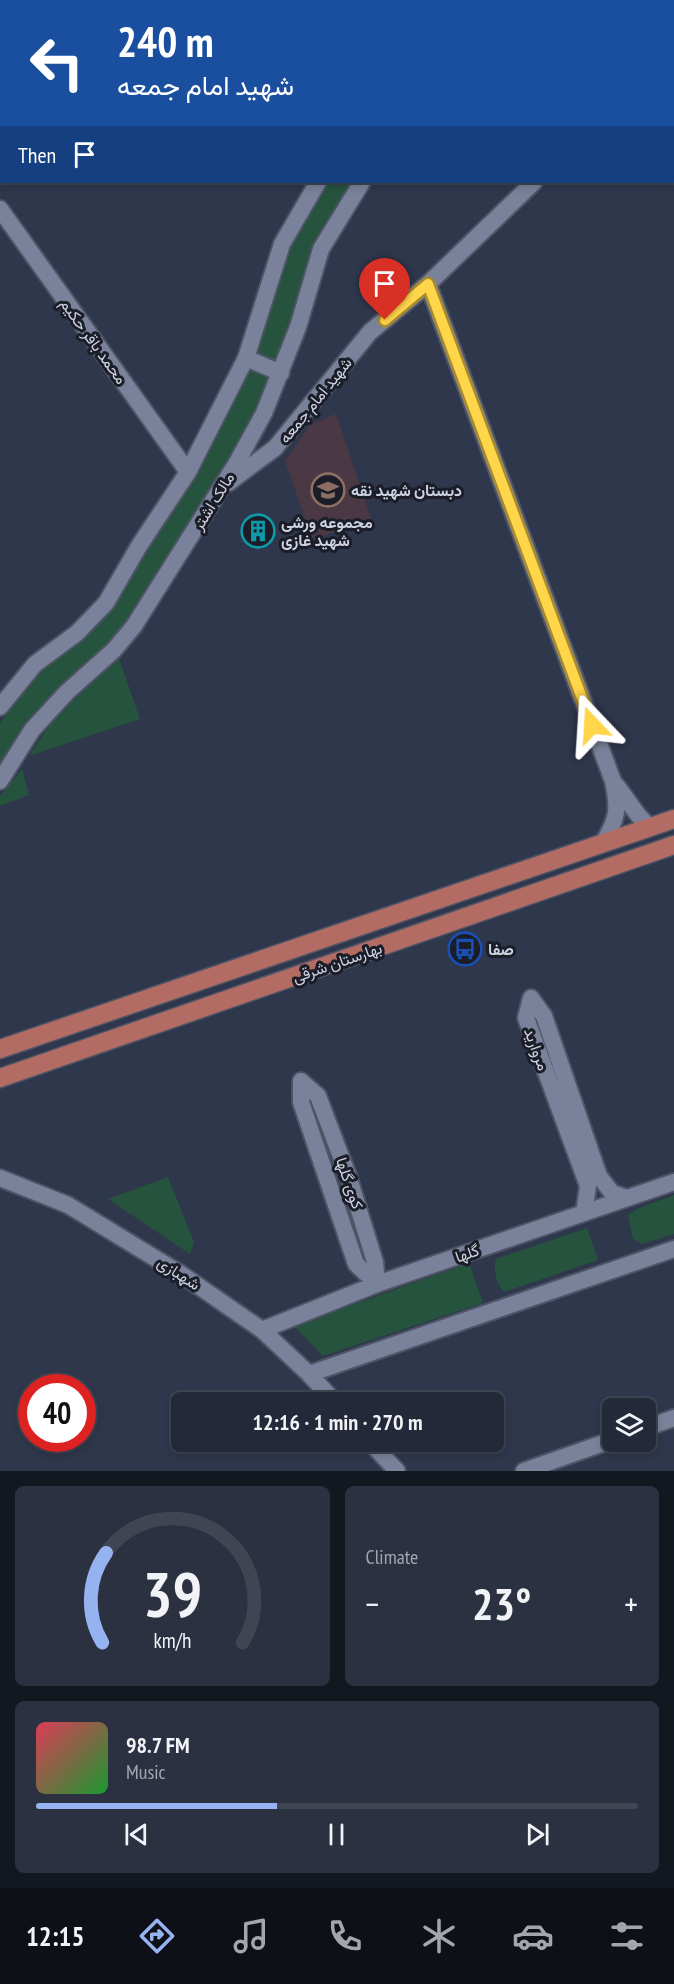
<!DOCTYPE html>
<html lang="en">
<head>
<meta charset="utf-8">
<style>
  :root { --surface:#232939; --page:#2b3141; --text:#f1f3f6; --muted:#a3a6ae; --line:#404553; --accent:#95b2f1 }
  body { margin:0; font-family:"PT Sans Narrow",Vazirmatn,sans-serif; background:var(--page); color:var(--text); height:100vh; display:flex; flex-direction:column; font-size:22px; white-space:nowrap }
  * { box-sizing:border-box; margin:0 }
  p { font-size:20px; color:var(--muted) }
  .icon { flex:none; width:33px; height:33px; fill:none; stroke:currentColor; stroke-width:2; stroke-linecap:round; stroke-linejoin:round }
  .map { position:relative; height:1471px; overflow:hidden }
  .side { display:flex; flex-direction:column; gap:15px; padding:15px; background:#13171f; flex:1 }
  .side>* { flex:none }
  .top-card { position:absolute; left:0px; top:0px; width:675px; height:183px; box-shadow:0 3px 9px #0003,0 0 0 2px var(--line); background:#1a4fa0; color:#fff; overflow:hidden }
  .controls { position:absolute; left:602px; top:1398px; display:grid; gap:12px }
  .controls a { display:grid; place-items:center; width:54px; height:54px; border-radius:9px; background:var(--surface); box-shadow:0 3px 9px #0003,0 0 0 2px var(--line); font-size:30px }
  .speed { position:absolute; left:18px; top:1374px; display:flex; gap:12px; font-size:30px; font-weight:700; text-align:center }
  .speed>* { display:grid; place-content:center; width:78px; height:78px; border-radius:50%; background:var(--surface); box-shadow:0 3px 9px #0003,0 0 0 2px var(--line); line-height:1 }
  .speed .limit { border:9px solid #d22; background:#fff; color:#111 }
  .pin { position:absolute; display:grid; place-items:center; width:51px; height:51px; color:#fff; margin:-62px -26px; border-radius:50% 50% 50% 0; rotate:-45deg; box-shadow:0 0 6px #0007 }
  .pin .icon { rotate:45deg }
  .me { position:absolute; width:66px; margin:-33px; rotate:340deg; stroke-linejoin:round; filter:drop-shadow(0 0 4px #0008) }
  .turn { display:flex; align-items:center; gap:21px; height:126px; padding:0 18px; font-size:27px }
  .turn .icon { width:78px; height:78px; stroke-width:2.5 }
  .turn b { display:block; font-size:42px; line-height:51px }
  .then { display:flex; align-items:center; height:57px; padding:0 18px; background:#0003; gap:12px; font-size:22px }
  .big { font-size:45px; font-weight:700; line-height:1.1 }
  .side .tile { flex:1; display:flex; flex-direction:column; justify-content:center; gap:9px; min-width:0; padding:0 21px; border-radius:9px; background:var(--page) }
  .side .dial { align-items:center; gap:0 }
  .dial svg { height:156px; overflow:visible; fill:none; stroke:var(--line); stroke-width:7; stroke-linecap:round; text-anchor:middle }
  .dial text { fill:var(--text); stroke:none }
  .song { display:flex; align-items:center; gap:18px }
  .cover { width:72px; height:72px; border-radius:9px; background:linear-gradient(135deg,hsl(350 70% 55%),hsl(130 70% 35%)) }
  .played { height:6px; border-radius:3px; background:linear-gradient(90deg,var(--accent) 40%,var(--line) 40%) }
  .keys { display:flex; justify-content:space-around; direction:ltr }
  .heat { display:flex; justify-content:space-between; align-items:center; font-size:33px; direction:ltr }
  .side .tiles { flex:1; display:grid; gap:15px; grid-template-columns:1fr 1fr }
  .tile:last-child { grid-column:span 2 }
  .trip { position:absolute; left:171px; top:1392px; width:333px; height:60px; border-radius:9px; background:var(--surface); box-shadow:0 3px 9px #0003,0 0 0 2px var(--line); font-weight:700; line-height:60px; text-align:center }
  .menu { display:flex; height:96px; justify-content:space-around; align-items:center; background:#0e1017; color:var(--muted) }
  .menu .icon { width:42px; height:42px }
  .menu .active { color:var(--accent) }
  .menu b { font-size:27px; color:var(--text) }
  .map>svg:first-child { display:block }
</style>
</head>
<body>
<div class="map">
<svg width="674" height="1471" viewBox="0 0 674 1471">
  <rect width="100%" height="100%" fill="#2f374c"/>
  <path fill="#4a3944" d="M336,414L371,518L313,540L285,461L310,425Z"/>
  <path fill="#26533d" d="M326,182H355L283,349L257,416L126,627L49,703L0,764V723L41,671L77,642L110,610L195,473L239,392L290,244Z
    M119,658L140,719L29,756L48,727L68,705Z
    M22,769L29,795L0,806V796Z
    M168,1177L194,1242L190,1254L108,1199Z
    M674,1195V1234L642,1244L633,1239L628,1215L639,1208Z
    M587,1228L598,1260L504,1292C496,1284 493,1269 496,1259Z
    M469,1263L483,1303L323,1356L295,1327L310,1320Z"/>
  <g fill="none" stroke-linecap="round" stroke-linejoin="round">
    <g stroke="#4e5466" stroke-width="20">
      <path id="secondary" d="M405,2L406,0
        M482,2L483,0
        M0,209L188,472
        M428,284L613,781C619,809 618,818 603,843
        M246,358L281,373
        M228,483L275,448L370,332L428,284L534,182
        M0,707L35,664L77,633L106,603L139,546L188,472L246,358L282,244L318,182
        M0,781L32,730L67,692L114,650L134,626L236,464L264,413L298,327L321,249L362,182
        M617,786L638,815L649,827
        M301,1081L318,1096L348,1175L375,1262L377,1284L356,1264L301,1102Z
        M0,1178L68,1205L181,1274L262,1330L309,1374L335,1402
        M584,1213L588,1186L526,1018L531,998L544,1016L599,1176L612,1193L627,1198
        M262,1330L377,1284L674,1182
        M309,1374L674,1249
        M645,1428L674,1418
        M370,1442L397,1471
        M524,1471L612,1440"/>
    </g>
    <g stroke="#4e5466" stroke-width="21">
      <path id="primary" d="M0,1049L674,819
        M0,1078L674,845"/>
    </g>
    <use href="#secondary" stroke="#79829a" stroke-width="16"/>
    <use href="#primary" stroke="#b36c63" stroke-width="18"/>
  </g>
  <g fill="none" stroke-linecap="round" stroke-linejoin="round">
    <g stroke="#a68a30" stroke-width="15">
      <path id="route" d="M385,320L428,284L592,725"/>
    </g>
    <use href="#route" stroke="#ffd54a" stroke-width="10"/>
  </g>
  <defs>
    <g id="school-ring" transform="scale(1.725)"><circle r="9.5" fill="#1b1e28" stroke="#8d6e63" stroke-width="1.5"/><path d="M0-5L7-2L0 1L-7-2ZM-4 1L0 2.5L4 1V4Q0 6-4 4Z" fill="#8d6e63"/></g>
    <g id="building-ring" transform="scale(1.725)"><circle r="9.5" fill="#1b1e28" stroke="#0f9aa8" stroke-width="1.5"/><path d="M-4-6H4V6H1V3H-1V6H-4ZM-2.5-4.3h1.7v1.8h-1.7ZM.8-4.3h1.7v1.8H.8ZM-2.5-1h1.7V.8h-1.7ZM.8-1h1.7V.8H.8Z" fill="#0f9aa8"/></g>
    <g id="bus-ring" transform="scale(1.725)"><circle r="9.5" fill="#1b1e28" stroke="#1a4fb4" stroke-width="1.5"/><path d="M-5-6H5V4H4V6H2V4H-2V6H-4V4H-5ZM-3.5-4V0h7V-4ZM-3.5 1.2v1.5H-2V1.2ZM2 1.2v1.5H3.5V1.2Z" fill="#1a4fb4"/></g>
  </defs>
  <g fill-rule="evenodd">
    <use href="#school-ring" x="328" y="490"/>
    <use href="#building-ring" x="258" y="531"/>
    <use href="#bus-ring" x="465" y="949"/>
  </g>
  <g text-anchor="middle" stroke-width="6" stroke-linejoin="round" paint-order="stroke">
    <g font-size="16" fill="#cdd2e0" stroke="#1b1e28">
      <text transform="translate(94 341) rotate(54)" y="6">محمد باقر حکیم</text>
      <text transform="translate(315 400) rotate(-51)" y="6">شهید امام جمعه</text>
      <text transform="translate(213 501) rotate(-58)" y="6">مالک اشتر</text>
      <text transform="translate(337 962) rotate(-19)" y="6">بهارستان شرقی</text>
      <text transform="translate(537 1049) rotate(70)" y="6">مروارید</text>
      <text transform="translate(350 1183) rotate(71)" y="6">کوی گلها</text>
      <text transform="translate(467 1253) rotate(-19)" y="6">گلها</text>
      <text transform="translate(179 1273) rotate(33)" y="6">شهبازی</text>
    </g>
    <g font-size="16" font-weight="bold" fill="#cdd2e0" stroke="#1b1e28" text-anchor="start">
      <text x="351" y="496">دبستان شهید نقه</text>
      <text x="281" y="528">مجموعه ورشی<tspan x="281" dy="18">شهید غازی</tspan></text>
      <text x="488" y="955">صفا</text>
    </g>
  </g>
</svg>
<div class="controls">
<a><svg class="icon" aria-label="layers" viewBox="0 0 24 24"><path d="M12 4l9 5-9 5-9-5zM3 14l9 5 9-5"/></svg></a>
</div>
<div class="speed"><div class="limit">40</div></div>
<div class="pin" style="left:385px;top:320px;background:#d93025"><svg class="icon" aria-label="arrive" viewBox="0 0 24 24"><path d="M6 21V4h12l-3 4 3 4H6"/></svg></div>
<svg class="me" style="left:592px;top:725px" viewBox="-20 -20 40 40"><path d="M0-17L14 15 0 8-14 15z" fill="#ffd54a" stroke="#fff" stroke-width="4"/></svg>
<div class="trip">12:16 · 1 min · 270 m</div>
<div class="top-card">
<div class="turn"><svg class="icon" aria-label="left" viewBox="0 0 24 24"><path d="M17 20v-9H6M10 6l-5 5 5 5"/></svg><div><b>240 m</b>شهید امام جمعه</div></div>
<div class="then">Then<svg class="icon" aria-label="arrive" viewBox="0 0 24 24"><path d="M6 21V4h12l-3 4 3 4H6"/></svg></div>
</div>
</div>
<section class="side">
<div class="tiles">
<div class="tile dial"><svg viewBox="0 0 100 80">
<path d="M14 69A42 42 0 1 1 86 69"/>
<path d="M14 69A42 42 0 0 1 16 23" stroke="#95b2f1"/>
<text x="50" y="56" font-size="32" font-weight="700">39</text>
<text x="50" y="72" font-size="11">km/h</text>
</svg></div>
<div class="tile"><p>Climate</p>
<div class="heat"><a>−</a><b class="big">23°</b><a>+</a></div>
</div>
<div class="tile">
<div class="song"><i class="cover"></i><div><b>98.7 FM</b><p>Music</p></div></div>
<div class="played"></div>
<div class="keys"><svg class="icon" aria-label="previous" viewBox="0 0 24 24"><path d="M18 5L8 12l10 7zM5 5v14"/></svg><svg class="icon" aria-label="pause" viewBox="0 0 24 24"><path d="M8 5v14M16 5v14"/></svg><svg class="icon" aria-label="next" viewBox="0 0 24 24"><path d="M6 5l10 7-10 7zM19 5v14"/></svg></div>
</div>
</div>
</section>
<nav class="menu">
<b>12:15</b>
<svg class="icon active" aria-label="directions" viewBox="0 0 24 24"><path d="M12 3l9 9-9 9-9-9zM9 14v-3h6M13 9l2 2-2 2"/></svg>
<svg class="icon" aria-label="music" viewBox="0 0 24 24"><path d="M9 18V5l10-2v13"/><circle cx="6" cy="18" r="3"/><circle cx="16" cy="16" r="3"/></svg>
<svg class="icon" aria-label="phone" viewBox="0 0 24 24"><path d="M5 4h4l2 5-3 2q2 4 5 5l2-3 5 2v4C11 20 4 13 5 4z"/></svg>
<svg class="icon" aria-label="climate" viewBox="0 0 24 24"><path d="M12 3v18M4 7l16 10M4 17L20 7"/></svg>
<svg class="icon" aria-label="car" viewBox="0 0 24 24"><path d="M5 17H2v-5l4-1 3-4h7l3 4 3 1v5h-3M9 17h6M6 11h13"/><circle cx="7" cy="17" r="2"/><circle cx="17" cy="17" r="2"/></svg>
<svg class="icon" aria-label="filters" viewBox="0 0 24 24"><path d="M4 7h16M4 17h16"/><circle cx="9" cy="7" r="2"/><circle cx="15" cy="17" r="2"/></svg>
</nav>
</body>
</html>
